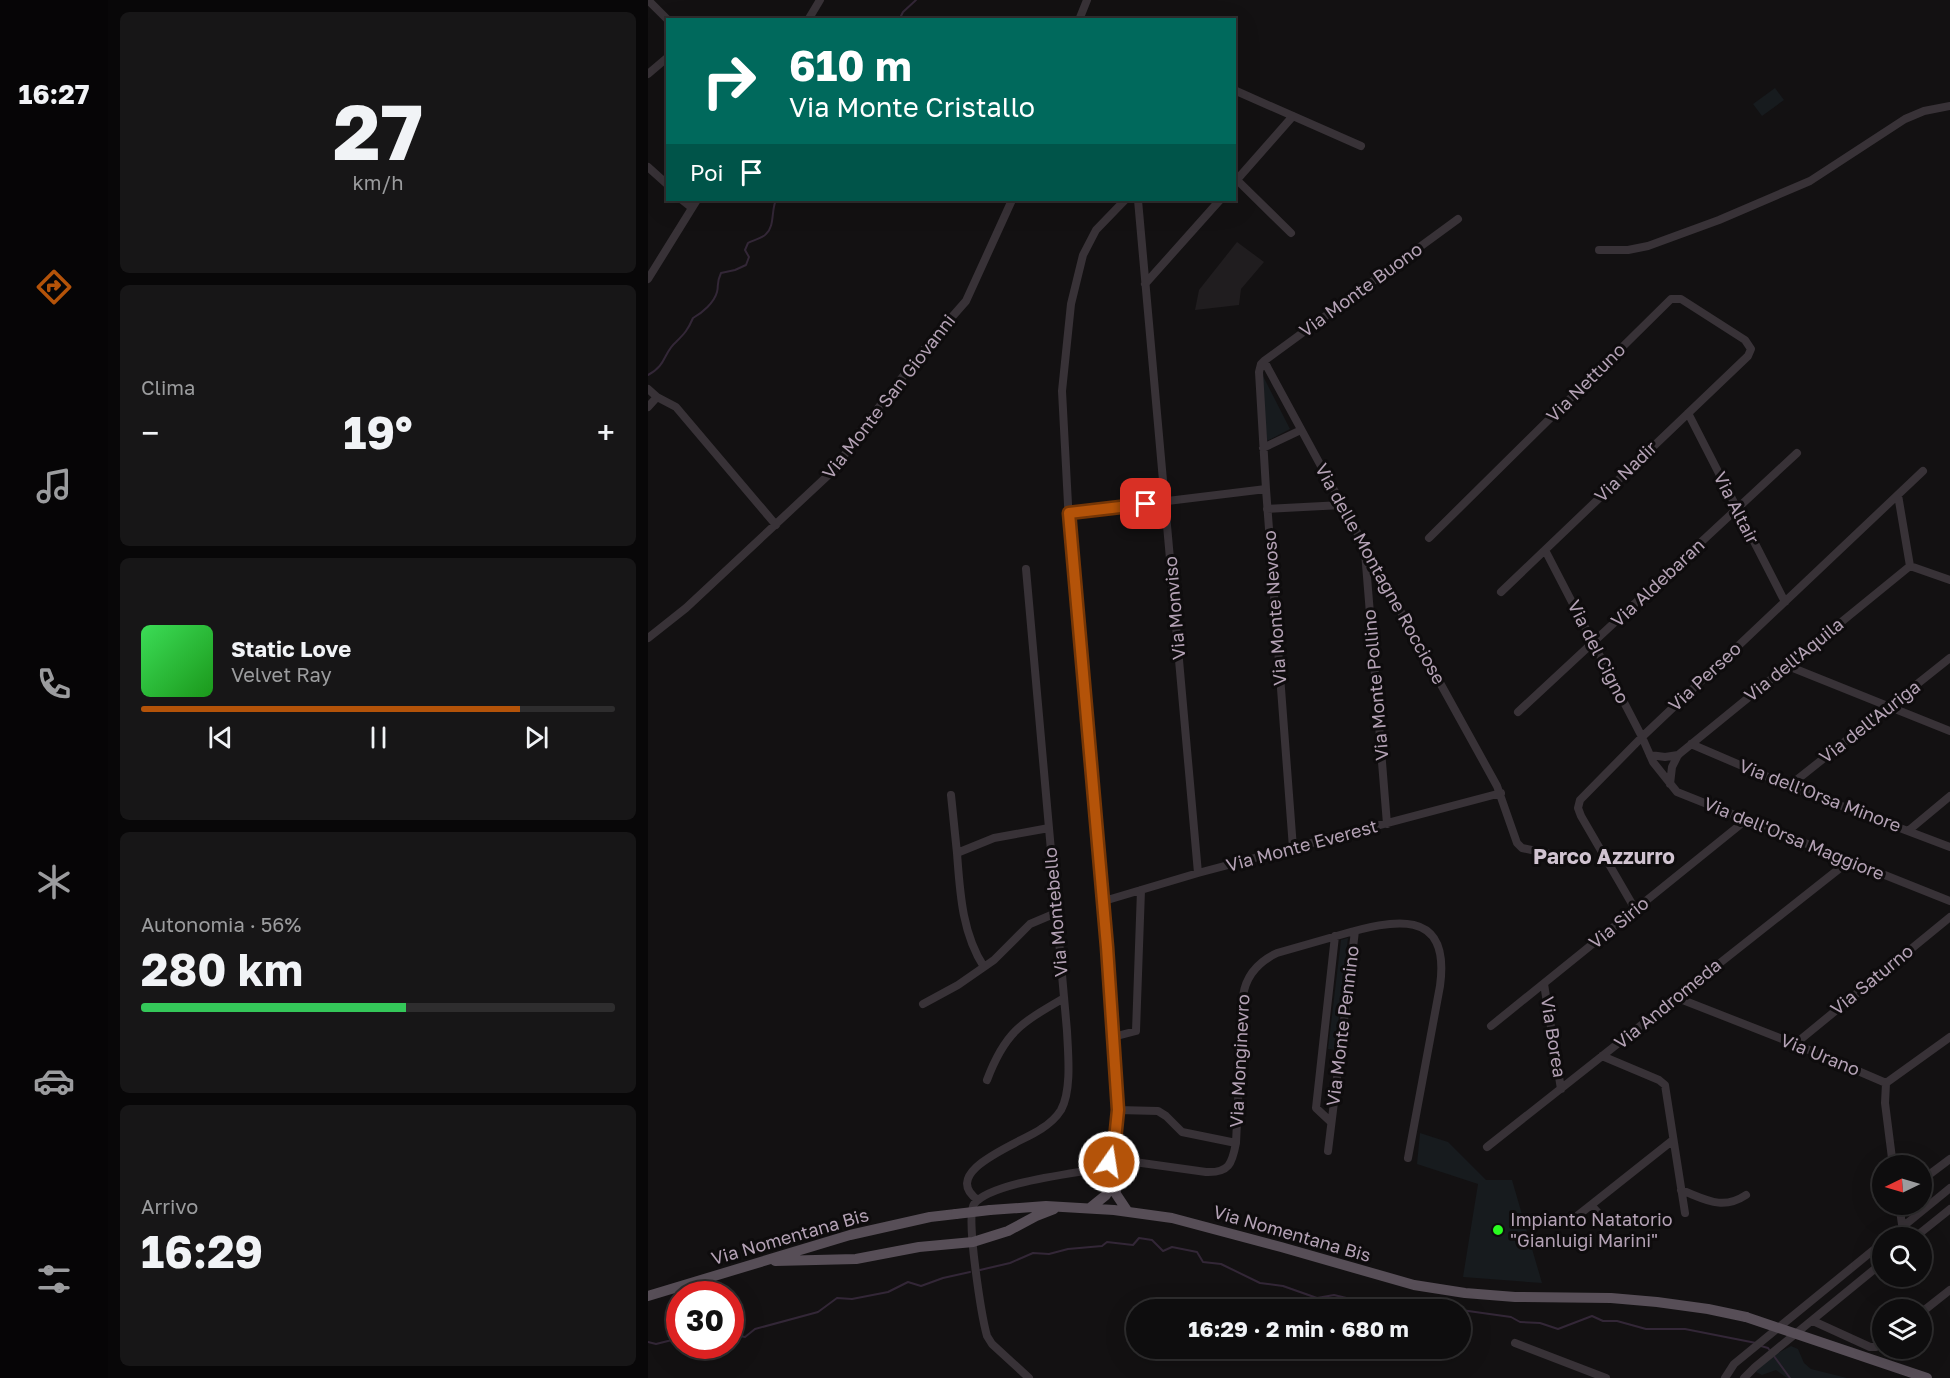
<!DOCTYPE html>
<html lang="it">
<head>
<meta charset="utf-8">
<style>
  :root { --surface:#0e0d0e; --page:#171617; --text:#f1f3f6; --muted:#9b9c9e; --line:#2e2d2e; --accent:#b45309 }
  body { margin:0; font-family:"Golos Text",sans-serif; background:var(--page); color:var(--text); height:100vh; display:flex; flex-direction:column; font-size:22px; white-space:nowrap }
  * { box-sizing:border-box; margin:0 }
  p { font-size:20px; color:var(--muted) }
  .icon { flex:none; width:33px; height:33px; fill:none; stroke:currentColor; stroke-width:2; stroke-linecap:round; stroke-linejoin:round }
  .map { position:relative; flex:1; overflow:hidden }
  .panel { display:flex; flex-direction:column; gap:12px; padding:12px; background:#080708; width:540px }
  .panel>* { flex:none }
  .top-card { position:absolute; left:18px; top:18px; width:570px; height:183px; border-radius:0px; box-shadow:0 6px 24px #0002,0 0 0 2px var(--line); background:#00695c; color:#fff; overflow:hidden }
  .needle { width:39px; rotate:265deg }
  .tools { position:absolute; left:1224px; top:1155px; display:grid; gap:12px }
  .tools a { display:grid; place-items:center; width:60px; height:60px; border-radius:50%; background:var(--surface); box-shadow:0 6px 24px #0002,0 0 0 2px var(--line); font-size:30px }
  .speed { position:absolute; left:18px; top:1281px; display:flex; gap:12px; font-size:30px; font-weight:700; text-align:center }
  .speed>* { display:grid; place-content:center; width:78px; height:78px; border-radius:50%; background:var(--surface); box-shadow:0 6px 24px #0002,0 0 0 2px var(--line); line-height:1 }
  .speed .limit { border:9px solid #d22; background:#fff; color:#111 }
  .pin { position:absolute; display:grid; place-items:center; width:51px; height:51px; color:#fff; margin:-26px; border-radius:12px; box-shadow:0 3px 9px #0006 }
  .me { position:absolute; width:66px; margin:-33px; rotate:13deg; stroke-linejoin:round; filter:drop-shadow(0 0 4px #0008) }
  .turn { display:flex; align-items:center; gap:21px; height:126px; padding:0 24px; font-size:27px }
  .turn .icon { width:78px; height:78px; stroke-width:2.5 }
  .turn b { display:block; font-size:42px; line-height:51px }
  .then { display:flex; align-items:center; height:57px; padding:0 24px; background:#0003; gap:12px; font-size:22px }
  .big { font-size:45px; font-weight:700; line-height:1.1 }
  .panel .card { flex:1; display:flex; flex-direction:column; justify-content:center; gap:9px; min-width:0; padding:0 21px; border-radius:9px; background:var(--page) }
  .panel .dial { align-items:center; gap:0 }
  .dial b { font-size:78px; line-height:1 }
  .song { display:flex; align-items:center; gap:18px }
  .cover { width:72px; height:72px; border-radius:9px; background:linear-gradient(135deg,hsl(130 70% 55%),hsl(120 70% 35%)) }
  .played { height:6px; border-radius:3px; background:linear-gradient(90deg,var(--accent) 80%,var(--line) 80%) }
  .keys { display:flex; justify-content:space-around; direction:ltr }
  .heat { display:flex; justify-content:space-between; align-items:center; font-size:33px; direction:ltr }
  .charge { height:9px; border-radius:4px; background:linear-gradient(90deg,#34c759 56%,var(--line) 0) }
  .trip { position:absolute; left:478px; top:1299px; width:345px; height:60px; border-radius:30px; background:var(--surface); box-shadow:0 6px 24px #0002,0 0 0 2px var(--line); font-weight:700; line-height:60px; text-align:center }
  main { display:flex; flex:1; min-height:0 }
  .tab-bar { display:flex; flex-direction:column; width:108px; justify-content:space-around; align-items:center; background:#060506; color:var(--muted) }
  .tab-bar .icon { width:42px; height:42px }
  .tab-bar .active { color:var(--accent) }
  .tab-bar b { font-size:27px; color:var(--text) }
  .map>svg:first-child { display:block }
</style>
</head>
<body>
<main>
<nav class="tab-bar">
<b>16:27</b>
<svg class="icon active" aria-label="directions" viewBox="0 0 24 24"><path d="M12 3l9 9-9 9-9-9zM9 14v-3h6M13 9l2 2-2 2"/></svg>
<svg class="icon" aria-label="music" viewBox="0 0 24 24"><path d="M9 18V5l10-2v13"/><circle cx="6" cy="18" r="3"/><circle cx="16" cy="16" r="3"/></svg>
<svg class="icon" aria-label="phone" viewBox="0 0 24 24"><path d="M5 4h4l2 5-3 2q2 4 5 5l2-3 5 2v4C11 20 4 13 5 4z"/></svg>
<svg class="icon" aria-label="climate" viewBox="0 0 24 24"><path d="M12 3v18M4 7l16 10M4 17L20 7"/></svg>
<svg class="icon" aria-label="car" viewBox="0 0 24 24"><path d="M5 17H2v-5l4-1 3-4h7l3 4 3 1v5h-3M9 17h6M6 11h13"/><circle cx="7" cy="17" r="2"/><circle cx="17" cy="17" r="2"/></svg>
<svg class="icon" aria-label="filters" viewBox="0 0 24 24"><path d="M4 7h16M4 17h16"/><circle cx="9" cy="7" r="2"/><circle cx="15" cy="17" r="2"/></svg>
</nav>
<section class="panel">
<div class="card dial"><b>27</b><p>km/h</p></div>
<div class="card"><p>Clima</p>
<div class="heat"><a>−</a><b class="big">19°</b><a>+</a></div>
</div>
<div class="card">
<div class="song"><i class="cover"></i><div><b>Static Love</b><p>Velvet Ray</p></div></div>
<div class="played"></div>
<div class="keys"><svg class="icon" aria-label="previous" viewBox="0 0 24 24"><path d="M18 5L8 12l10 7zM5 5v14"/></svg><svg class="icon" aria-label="pause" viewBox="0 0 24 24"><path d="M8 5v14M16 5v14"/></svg><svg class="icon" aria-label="next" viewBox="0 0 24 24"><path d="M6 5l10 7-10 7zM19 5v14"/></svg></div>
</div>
<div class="card"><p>Autonomia · 56%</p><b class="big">280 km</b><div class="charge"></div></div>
<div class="card"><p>Arrivo</p><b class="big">16:29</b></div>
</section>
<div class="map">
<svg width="1302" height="1378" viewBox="0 0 1302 1378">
  <rect width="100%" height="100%" fill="#131112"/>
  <path fill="#201d1f" d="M589,242L616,262L593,289L591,305L547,310L551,290Z"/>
  <path fill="#171b1e" d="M1127,88L1136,100L1114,116L1105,104Z
    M614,374L642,429L617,442Z
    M700,938L687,1050L680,1049L693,940Z
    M772,1133L800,1142L838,1180H864L894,1283L815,1277L830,1184L769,1164Z
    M1143,1346L1150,1349L1156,1363L1163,1369L1199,1378H1139L1128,1370L1114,1375L1108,1372L1115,1361Z"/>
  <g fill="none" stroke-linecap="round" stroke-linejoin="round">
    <path stroke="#332737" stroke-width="2" d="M251,20L255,12L268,0
      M0,375C19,365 15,353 28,342C36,334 40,330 45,318C54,313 66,303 69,292C71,284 68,284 73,273L87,270L98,265L101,257L97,250L100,243C105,240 115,238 118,234C127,226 123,210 128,200
      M332,1270L362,1263L385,1253L401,1254L420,1249L454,1246L459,1242L485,1245L491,1238L504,1240L515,1251L524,1247L549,1252L555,1262L573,1264L612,1283L635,1286L669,1298L686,1295L715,1302L741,1305L750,1310
      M813,1310L863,1317L872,1322L892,1323L910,1329L944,1316L955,1321H969L998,1329H1037L1108,1343
      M82,1334L97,1337L107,1329L170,1312L189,1298L204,1299L240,1292L260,1282L273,1286L295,1278L322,1272
      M0,1342L8,1344L32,1338
      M1113,1346L1120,1348L1142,1378"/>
    <path stroke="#383237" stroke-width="8" d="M0,0L20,20
      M160,20L172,0
      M431,20L439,0
      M0,74L20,57
      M586,90L713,146
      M0,167L20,185
      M589,180L643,233
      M586,183L645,116
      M34,200L44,208
      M490,200L550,873
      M951,250H980L1000,246L1071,220L1162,181L1257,119L1276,111L1302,106
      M0,279L49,200
      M497,284L572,200
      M616,361L810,219
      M0,389L9,397L0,407
      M9,397L28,407L128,525
      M1040,413L1137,602
      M615,448L653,430
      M1250,495L1262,566L1302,580
      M619,509L694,505
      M421,513L618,489
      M781,538L1023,299H1033L1097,340L1103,349L1100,356L853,592
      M897,550L994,737L1005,762L1029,792L1302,901
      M717,552L739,824
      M0,638L38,608L189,467L209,435L282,342L318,301L364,200
      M1140,666L1302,731
      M870,712L1149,453
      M1043,744L1141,786L1302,847
      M1002,755L1017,757L1030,755
      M1022,784L1024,767L1030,755L1262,566
      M1141,786L1302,658
      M303,795L309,853
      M1260,831L1302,796
      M645,848L618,489L611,372L613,364L616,361L717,547L849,786L869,843L874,848L902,854
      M456,901L550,873L853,793
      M987,909L933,816L930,808L932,800L994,737L1275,471
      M336,967C314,933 312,893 309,853L346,838L401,828
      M896,984L913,1089
      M1027,997L1147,1044L1238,1083
      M275,1004L310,985L346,960L382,924L408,913
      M843,1026L1098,820
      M465,1037L488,1031L493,890
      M1147,1044L1302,917
      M954,1056L1011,1080L1017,1085L1037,1213
      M339,1080C357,1032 373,1023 416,998
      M1238,1083L1237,1103L1245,1166
      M1238,1083L1302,1037
      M470,1110L510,1111L518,1116L534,1132L588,1143
      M683,1122L668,1108L687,936
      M839,1147L1201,861
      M680,1151L707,931
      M465,1159L558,1172C581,1173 584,1164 588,1143L595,996C598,975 610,962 629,953C650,947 671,941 692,935C744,920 803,906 792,986L760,1158
      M1274,1180L1302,1159
      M1033,1190C1057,1199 1074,1211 1098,1195
      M330,1200C289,1171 375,1142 393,1129C401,1124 408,1118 413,1110C424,1090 420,1053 419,1031L378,569
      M1251,1204L1256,1238
      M952,1215L943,1205L1025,1140
      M929,1216L943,1205
      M1241,1238L1302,1188
      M1266,1238L1302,1209
      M1274,1312L1302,1290
      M1165,1321L1222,1347H1228L1234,1342
      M867,1343L958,1378
      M381,1378L344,1344L339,1336C334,1318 317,1215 326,1204C342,1183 422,1174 449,1169L458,1165L465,1159L470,1110L456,901L421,523L414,391L423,304L435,255L448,230L477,200
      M1077,1378L1086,1364L1234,1243
      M1096,1378L1107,1367L1234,1263"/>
    <path stroke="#574e57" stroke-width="10" d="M465,1159L468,1194L480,1212
      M442,1208L458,1195L466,1182
      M342,1210L398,1206L466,1210L524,1218L633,1247L766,1285L817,1293L867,1297L963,1298L1009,1302L1060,1309L1098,1317
      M127,1261L208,1259L271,1247L325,1242L360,1231L388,1216L406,1209
      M0,1296L202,1235L282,1217L308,1214"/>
    <path stroke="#574e57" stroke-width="10" d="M308,1214L342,1210
      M1098,1317L1279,1378"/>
  </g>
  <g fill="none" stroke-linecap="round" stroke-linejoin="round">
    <g stroke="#753606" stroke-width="15">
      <path id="route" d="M461,1162L465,1159L470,1110L459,947L421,513L498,504"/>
    </g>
    <use href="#route" stroke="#b45309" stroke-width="10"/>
  </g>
  <circle fill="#29fc20" stroke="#0e0c0d" stroke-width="2" cx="850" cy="1230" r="6"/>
  <g text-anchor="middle" stroke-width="6" stroke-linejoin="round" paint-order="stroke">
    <g font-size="18" fill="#b4a2b5" stroke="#0e0c0d">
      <text transform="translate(713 290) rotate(-36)" y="6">Via Monte Buono</text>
      <text transform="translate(938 383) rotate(-45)" y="6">Via Nettuno</text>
      <text transform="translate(241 397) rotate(-52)" y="6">Via Monte San Giovanni</text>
      <text transform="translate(978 472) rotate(-44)" y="6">Via Nadir</text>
      <text transform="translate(1088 508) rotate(63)" y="6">Via Altair</text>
      <text transform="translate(732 574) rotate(61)" y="6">Via delle Montagne Rocciose</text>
      <text transform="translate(1010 583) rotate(-43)" y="6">Via Aldebaran</text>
      <text transform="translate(527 608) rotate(-95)" y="6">Via Monviso</text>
      <text transform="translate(627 608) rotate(-94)" y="6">Via Monte Nevoso</text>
      <text transform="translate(950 652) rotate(63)" y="6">Via del Cigno</text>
      <text transform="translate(1146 660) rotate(-39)" y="6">Via dell'Aquila</text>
      <text transform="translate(1057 677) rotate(-43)" y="6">Via Perseo</text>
      <text transform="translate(728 685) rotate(-95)" y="6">Via Monte Pollino</text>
      <text transform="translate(1222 722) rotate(-38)" y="6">Via dell'Auriga</text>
      <text transform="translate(1172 796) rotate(21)" y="6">Via dell'Orsa Minore</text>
      <text transform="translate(1146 839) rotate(22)" y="6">Via dell'Orsa Maggiore</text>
      <text transform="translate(654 846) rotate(-15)" y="6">Via Monte Everest</text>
      <text transform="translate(408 912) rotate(-95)" y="6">Via Montebello</text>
      <text transform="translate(971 923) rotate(-39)" y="6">Via Sirio</text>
      <text transform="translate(1224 980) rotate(-39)" y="6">Via Saturno</text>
      <text transform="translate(1020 1004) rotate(-39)" y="6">Via Andromeda</text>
      <text transform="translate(695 1026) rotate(-83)" y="6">Via Monte Pennino</text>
      <text transform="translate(905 1037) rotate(81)" y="6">Via Borea</text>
      <text transform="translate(1172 1055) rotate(22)" y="6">Via Urano</text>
      <text transform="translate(592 1061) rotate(-87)" y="6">Via Monginevro</text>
      <text transform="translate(644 1234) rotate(16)" y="6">Via Nomentana Bis</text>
      <text transform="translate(142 1237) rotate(-16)" y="6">Via Nomentana Bis</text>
    </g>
    <g font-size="18" fill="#b4a2b5" stroke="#0e0c0d" text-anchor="start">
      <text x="862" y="1226">Impianto Natatorio<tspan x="862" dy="21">"Gianluigi Marini"</tspan></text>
    </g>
    <g font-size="21" font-weight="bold" fill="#d0c3d0" stroke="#0e0c0d">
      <text x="956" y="864">Parco Azzurro</text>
    </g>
  </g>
</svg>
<div class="tools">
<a><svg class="needle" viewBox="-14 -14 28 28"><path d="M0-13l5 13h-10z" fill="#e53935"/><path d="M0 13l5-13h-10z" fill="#9b9c9e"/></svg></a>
<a><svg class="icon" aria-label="search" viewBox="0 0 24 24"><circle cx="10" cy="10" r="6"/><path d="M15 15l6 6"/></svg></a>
<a><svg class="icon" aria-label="layers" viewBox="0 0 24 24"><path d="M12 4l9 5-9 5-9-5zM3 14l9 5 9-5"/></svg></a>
</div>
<div class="speed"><div class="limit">30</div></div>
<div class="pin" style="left:498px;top:504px;background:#d93025"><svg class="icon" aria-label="arrive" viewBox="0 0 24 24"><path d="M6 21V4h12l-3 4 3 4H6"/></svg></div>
<svg class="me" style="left:461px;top:1162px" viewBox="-20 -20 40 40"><circle r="17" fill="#b45309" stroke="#fff" stroke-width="3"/><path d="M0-11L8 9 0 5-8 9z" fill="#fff"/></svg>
<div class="trip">16:29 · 2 min · 680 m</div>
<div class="top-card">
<div class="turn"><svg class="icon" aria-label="right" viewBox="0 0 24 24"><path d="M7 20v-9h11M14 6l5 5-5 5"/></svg><div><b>610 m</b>Via Monte Cristallo</div></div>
<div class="then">Poi<svg class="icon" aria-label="arrive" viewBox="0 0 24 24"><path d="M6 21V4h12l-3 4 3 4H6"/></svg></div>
</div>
</div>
</main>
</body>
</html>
